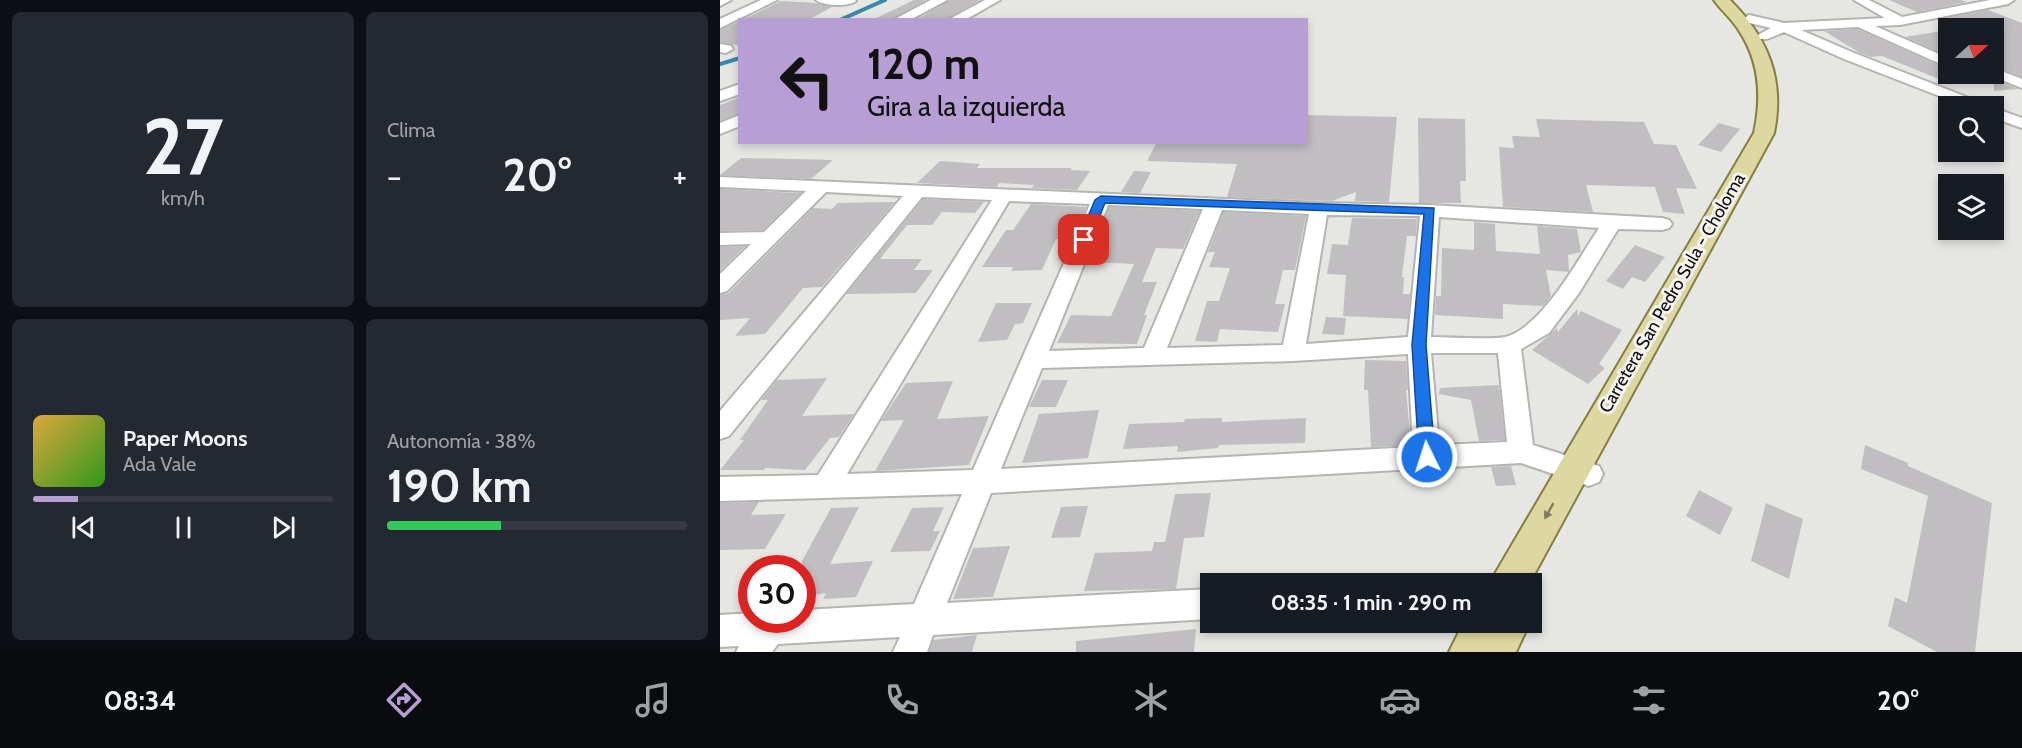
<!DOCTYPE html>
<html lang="es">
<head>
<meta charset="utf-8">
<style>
  :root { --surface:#171b24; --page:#242831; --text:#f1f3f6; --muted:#9ea1a6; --line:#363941; --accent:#b79ed5 }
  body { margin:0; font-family:Cabin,sans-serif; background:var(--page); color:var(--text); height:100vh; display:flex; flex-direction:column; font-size:22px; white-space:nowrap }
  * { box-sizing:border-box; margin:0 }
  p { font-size:20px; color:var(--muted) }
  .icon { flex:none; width:33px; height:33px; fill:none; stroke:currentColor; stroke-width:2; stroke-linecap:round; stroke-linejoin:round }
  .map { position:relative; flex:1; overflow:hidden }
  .sheet { display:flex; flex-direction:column; gap:12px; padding:12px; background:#0d0f14; width:720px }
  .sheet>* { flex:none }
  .guide { position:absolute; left:18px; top:18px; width:570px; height:126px; border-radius:0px; box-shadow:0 3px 9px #0003; background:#b79ed5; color:#111; overflow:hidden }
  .needle { width:39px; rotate:69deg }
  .buttons { position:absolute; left:1218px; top:18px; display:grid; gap:12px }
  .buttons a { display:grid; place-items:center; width:66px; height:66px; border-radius:0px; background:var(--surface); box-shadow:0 3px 9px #0003; font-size:30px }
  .speed { position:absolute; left:18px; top:555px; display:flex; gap:12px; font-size:30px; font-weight:700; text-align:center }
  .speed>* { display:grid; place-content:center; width:78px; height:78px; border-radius:50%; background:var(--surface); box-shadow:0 3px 9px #0003; line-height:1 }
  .speed .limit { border:9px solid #d22; background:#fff; color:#111 }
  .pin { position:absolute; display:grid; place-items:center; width:51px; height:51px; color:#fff; margin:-26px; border-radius:12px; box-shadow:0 3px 9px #0006 }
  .me { position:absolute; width:66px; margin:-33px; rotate:356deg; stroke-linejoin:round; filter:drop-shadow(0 0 4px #0008) }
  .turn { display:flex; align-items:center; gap:21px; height:126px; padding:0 30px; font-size:27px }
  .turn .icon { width:78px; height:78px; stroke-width:2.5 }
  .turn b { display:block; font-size:42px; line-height:51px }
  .big { font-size:45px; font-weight:700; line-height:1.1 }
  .sheet .widget { flex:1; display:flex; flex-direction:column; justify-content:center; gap:9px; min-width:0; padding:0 21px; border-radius:9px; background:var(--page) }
  .sheet .dial { align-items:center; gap:0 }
  .dial b { font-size:78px; line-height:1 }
  .song { display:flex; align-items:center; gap:18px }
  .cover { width:72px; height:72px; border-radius:9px; background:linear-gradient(135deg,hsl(40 70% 55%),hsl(110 70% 35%)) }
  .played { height:6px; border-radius:3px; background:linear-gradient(90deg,var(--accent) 15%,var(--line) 15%) }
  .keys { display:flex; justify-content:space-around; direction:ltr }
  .heat { display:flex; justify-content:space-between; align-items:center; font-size:33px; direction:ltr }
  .charge { height:9px; border-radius:4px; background:linear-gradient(90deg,#34c759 38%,var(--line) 0) }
  .sheet .tiles { flex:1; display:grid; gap:12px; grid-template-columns:repeat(2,1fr) }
  .trip { position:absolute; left:480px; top:573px; width:342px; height:60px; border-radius:0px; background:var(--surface); box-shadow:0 3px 9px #0003; font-weight:700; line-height:60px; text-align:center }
  .menu { display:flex; height:96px; justify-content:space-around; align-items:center; background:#090b0e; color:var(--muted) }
  .menu .icon { width:42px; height:42px }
  .menu .current { color:var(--accent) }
  .menu b { font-size:27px; color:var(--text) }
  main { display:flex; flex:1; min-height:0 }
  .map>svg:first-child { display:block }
</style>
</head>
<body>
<main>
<section class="sheet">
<div class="tiles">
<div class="widget dial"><b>27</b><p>km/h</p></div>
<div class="widget"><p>Clima</p>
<div class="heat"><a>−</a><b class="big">20°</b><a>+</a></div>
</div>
<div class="widget">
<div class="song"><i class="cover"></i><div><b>Paper Moons</b><p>Ada Vale</p></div></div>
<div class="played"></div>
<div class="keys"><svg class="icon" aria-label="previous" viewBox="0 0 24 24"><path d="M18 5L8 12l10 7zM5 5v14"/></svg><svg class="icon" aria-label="pause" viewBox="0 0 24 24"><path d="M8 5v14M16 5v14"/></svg><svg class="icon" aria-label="next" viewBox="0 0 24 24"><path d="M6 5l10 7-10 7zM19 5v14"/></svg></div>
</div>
<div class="widget"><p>Autonomía · 38%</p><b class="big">190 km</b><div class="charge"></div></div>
</div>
</section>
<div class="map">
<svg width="1302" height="652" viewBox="0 0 1302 652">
  <rect width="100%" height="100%" fill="#e6e6e2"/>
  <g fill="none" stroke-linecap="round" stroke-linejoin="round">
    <path stroke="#3888ab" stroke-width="4" d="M120,20L165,0
      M0,64L20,58"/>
  </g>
  <path fill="#c0bec1" d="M194,0H206L171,20H152Z
    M229,0H260L226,20H196Z
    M1169,0H1241L1247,2L1197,12Z
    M61,1L96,3L112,7L88,20H22Z
    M1268,10L1302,23V77L1285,70L1275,75L1278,81L1299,89L1274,91V28H1238L1217,20Z
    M20,21V46L0,42V30Z
    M1138,29L1224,68L1228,67V74L1245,75L1219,79L1162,56L1151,57L1140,53L1104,31Z
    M1228,30V56L1185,37Z
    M20,97V113L0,121V105Z
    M586,115L677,117L669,202L635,201L636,192L612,201L507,197L517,164L427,161L437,142H586Z
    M698,118L745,119L746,181H740L741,203H699Z
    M816,119L924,122L934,144L956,145L977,189L956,188L965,214L943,212L935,187L866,185L873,212L783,207L779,147L794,148L792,136L820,137Z
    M999,123L1020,129L1001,152L978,145Z
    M21,158L78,159L113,160L91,179L0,175Z
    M220,161L260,164L257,168H352L350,170L370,171L357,190L312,188L314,185L279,183L277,187L197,183Z
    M414,171L431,172L420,193L401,192Z
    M0,189L75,193H81L43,230L0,231Z
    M203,199L264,202L255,213L222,212L212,225H187L160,259H202L194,270H213L196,293L126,294Z
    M175,202L102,287L83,288L45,334L15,336L30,318L0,320V295L9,293L93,208L112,209L118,203Z
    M311,204L366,207L355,232H346L342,239H336L322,270L291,271L293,267H262L286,230H293Z
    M389,207L480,211L463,249L436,248L422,282H437L424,315H427L417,344L337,343L351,315L391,316L414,264L372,262L389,234L379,233Z
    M503,212L586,216L575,270H563L555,304H565L558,332L500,329L497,342L475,341L487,301H499L510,268L489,267L495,252H488Z
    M632,218L697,219L696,236H687L682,277H684L683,294H690L688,319L623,316L626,275L607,274L612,244L628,245Z
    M754,222L775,224L776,251L820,254L817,226L857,229L861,252L848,255L849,272L826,270L831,296L823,306L783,304V319L715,315L716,296H721L722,248L754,250Z
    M915,245L945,257L925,282L912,277L903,289L886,281Z
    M25,246L0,271V247Z
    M276,303H312L303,323L295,324L287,340L258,342Z
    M857,309L858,316L861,311L902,330L879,364L885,368L868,384L812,350L837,328L838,332Z
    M606,317L626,318L624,335L602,334Z
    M645,360L686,361L688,390H686L691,445L651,447L648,390H644Z
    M107,378L82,416L134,414L119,437L110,438L85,470L45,468L44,470H0L24,440H20L48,400H41L57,380Z
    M322,380H348L336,407H309Z
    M233,381L217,419L269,416L249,465L155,471L184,420L161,421L186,383Z
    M779,385L785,440L759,441L751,400L719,394L720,388Z
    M379,410L368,458L302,463L319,414Z
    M502,418V422L586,418L585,443L499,445L498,448L457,452L458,446L403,449L409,424L464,422L465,419Z
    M1145,445L1188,463V466L1272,503L1255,652H1217L1168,626L1175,597L1187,603L1208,496L1141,469Z
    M791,466L796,485L776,486L771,467Z
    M979,490L1013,508L1000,535L966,516Z
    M491,493L484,537L464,538L456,589L364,591L375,553L432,551L434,542H445L455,494Z
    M39,502L31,515L66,514L45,549L0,550V503Z
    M1046,503L1083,519L1069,579L1031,561Z
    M368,506L360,537L331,538L341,507Z
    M139,507L110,564L153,561L136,597L103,599L106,593L82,597V561L111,508Z
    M224,507L213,531H220L210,551L170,552L192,508Z
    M290,546L273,597L233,599L253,548Z
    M476,629L474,652H356V641Z
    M257,635L252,652H209L213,640Z"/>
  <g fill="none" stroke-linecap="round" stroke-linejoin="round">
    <g stroke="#b5b4b1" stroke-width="4">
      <path id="minor" d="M0,0H11L0,6Z
        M41,0H57L0,28V19Z
        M96,0H135L136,1C128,7 104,6 96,0Z
        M211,0H227L190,20H173Z
        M265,0H280L245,20H228Z
        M1134,0H1149L1182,17L1270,0H1294L1288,4L1180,25L1155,26L1228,58V65L1225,66L1138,27L1081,30L1134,53L1262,103L1264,106H1245L1124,59L1064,32L1047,39H1037L1036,36L1051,28L1025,22L1023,19L1029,15L1064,23L1165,18Z
        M0,44L11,46L13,49L6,53L0,52Z
        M1284,72L1302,79V88L1279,79L1277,76Z
        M20,84V94L0,101V91Z
        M1274,108L1302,118V128L1274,118Z
        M20,115V126L0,134V123Z
        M0,177L599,203L710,205L942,218L949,220L952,224L949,228L942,230L898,229L859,293L829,333L801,349L813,445L879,466L883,474L879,482L869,486L801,463L271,493L227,603L490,589V619L213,635L207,652H173L180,637L58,644L52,652H16L19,646L0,647V615L32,613V620H82V610L194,604L242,494L0,501V477L98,475L272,200L202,197L9,436L0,439V411L183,196L106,192L7,291L0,293V274L31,244L0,245V233L44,232L86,191L0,187ZM289,201L370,204L253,470L127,474ZM388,205L483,209L424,348L329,351ZM502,210L589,214L563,345L447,348ZM607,215L700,216L688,337L586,344ZM719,217L879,228C859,258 821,329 785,337C768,340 730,337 711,337ZM711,353H778L787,442L719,445ZM688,354L693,447L281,469L322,368L573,361Z"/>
    </g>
    <g stroke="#857f44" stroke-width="4">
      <path id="major" d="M994,0H1010C1048,38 1065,79 1054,133L809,584H769L1034,133C1042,96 1040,61 1018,29C1011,18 1001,10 994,0Z
        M744,622H810L796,652H729Z"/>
    </g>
    <use href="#minor" fill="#fff" fill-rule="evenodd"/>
    <use href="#major" fill="#ddd7a1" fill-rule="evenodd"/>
  </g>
  <defs><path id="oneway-solid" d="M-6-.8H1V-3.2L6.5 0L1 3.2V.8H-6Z" transform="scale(1.5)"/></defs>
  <use fill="#7f7c5e" href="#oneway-solid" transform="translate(829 511) rotate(119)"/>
  <path fill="#1a73e8" stroke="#114b97" stroke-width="1.5" d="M381,196L714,208L706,345L715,457L713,461L707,463L701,461L699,457L692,345L704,214L385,203L370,240L369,242H360L358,240L375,200Z"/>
  <g text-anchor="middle" stroke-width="6" stroke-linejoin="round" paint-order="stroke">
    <g font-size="18" fill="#0d0c0b" stroke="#f4f3f0">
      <text transform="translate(952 293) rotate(-60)" y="6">Carretera San Pedro Sula - Choloma</text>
    </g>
  </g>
</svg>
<div class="buttons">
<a><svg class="needle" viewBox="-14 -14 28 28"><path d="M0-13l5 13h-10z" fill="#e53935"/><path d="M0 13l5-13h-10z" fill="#9ea1a6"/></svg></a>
<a><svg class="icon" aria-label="search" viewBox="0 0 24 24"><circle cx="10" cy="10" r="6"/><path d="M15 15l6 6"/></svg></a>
<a><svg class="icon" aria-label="layers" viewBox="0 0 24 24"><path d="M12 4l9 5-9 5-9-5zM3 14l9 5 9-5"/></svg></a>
</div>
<div class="speed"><div class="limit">30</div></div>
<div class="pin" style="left:364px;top:240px;background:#d93025"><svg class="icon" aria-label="arrive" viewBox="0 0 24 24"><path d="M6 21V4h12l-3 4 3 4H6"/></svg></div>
<svg class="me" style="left:707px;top:457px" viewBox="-20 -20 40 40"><circle r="17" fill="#1a73e8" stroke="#fff" stroke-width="3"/><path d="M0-11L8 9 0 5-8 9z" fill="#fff"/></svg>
<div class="trip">08:35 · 1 min · 290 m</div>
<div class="guide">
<div class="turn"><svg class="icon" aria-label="left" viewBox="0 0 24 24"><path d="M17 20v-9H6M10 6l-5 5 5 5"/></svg><div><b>120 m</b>Gira a la izquierda</div></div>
</div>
</div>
</main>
<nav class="menu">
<b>08:34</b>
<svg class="icon current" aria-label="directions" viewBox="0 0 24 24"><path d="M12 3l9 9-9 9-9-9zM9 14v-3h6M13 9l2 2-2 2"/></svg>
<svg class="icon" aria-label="music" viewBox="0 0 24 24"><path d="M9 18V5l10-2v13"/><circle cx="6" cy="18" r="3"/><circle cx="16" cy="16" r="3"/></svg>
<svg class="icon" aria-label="phone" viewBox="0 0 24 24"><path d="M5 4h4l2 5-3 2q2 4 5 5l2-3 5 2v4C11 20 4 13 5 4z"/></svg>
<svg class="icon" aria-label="climate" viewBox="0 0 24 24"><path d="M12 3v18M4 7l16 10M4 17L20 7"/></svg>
<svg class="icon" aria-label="car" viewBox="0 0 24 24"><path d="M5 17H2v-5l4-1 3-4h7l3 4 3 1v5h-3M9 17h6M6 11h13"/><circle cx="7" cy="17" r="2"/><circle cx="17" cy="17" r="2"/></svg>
<svg class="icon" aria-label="filters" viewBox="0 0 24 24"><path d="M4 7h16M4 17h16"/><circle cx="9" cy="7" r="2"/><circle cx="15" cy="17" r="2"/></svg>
<b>20°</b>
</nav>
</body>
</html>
